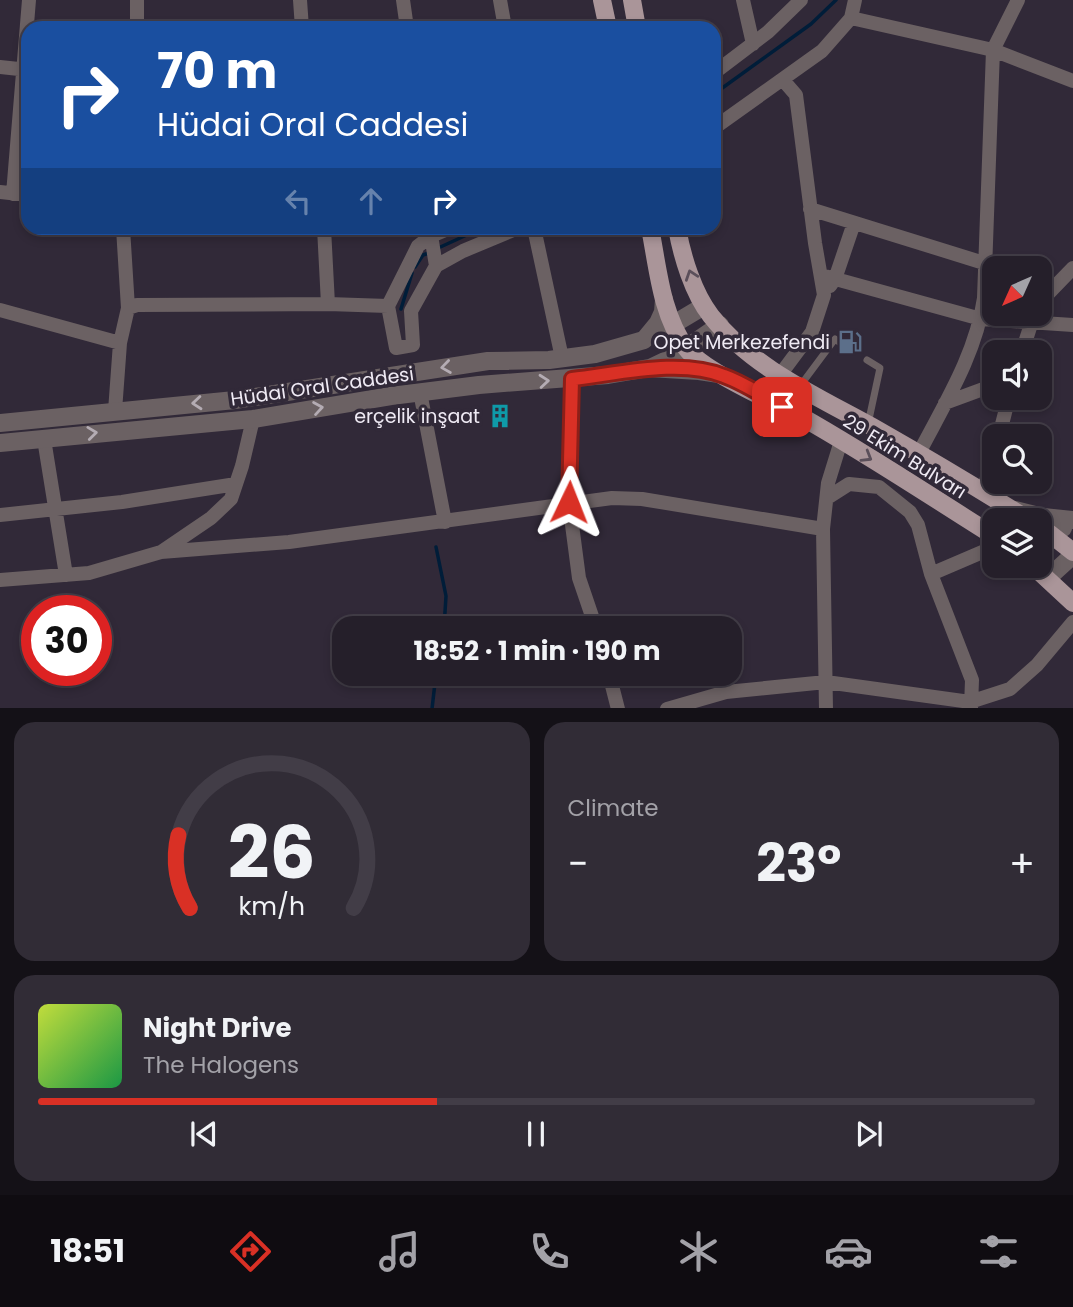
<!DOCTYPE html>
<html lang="en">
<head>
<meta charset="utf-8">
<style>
  :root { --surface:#251f2a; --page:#312c36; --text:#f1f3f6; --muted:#a3a2a8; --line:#423d47; --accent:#d93025 }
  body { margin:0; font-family:Poppins,sans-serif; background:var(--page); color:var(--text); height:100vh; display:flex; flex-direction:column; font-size:26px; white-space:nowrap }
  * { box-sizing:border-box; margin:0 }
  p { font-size:23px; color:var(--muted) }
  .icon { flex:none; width:38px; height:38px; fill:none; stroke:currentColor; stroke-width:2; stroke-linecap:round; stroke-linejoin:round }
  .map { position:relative; height:708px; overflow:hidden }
  .side { display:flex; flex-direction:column; gap:14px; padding:14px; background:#141117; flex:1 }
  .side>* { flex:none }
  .top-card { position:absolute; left:21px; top:21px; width:700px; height:214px; border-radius:21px; box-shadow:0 4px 10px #0003,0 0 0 2px var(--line); background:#1a4fa0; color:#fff; overflow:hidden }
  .needle { width:46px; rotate:225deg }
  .fabs { position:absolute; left:982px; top:256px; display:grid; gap:14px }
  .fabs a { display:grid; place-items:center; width:70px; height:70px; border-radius:14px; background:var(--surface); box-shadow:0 4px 10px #0003,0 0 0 2px var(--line); font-size:35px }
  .speed { position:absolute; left:21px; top:595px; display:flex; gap:14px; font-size:35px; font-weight:700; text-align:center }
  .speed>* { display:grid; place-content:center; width:91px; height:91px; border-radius:50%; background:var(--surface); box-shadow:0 4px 10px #0003,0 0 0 2px var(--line); line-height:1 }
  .speed .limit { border:10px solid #d22; background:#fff; color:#111 }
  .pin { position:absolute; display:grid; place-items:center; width:60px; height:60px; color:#fff; margin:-30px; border-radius:14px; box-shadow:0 4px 10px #0006 }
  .me { position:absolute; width:77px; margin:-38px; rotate:2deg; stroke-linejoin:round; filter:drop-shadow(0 0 5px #0008) }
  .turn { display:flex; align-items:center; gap:24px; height:147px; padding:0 21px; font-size:32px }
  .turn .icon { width:91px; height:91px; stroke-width:2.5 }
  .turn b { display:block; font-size:49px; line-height:60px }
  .lanes { display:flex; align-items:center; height:66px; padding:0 21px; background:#0003; justify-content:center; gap:35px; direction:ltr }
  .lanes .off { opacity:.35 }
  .big { font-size:52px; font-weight:700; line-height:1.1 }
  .side .tile { flex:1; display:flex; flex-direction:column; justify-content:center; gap:10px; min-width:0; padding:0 24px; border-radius:21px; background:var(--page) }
  .side .dial { align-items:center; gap:0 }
  .dial svg { height:182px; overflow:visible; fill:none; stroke:var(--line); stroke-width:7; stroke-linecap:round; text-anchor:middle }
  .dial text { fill:var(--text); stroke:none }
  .song { display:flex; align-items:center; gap:21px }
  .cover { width:84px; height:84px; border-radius:10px; background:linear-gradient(135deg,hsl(70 70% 55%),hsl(140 70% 35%)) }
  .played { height:7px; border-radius:4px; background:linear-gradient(90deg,var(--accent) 40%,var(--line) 40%) }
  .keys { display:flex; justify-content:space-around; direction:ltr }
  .heat { display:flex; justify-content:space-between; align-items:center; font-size:38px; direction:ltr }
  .side .tiles { flex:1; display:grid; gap:14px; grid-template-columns:1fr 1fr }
  .tile:last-child { grid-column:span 2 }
  .trip { position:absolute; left:332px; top:616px; width:410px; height:70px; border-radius:21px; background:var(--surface); box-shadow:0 4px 10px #0003,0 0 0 2px var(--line); font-weight:700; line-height:70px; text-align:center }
  .tabs { display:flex; height:112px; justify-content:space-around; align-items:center; background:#0f0c11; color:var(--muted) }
  .tabs .icon { width:49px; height:49px }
  .tabs .selected { color:var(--accent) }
  .tabs b { font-size:32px; color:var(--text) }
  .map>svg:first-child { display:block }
</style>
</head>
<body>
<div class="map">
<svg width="1073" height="709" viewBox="0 0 1073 709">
  <rect width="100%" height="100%" fill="#312938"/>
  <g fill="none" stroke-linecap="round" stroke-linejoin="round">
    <path stroke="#001d39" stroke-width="3.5" d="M714,94L811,24L836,0
      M436,249L482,228
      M415,267L423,255L429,253
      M401,309L412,273
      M436,547L446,596L444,628
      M432,709L436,674"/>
    <path stroke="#6b6163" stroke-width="7" d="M867,360L880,368L868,424
      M800,386L835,339L839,342"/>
    <path stroke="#6b6163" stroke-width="14" d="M300,0L302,28
      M403,0L407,28
      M500,0L505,28
      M743,0L753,44
      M851,18L993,50L1073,81
      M137,28V0
      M0,67L28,70
      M714,73L768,32L801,0
      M714,128L822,51L851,18L855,0
      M0,192L28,195
      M13,194L29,0
      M810,209L984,263L994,269
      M123,228L128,308
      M534,228L562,358
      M430,229L436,266
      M821,275L981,319L1073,325
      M830,286L835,279L854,223
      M1040,302L1073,268
      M328,304L388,306L418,246L431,236L450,228
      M388,306L396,348L413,345L411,311L436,266L463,251L518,228
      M0,310L120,343
      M1022,352L1034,315
      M780,375L812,332L824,295L815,243L796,95L783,80
      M572,379L569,502L579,578L596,628
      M420,392L445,522
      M945,403L994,385
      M115,411L120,343L128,308L137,305L328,304L324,228
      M999,436L1009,397
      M44,439L66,575
      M919,453C945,403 976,354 984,298L993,50L1018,0
      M983,492L994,452
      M827,498L849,484L879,487L910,512L918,525L931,574L972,680L971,707
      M0,515L122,502L236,484
      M161,552L289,542L612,498L642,499L823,529
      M931,574L994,547
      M0,580L89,573L161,552L211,518L231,499L242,466L253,419
      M609,674L618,709
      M667,709L726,692L826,682L970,702L1010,689L1037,665L1073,622
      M826,709L823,529L828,483L841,441"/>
    <path stroke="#6b6163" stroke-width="18" d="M662,331L704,306
      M652,367L675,356L720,325
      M0,423L235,400L488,361L549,360L595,354L644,340L658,323L663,312L664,299
      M0,443L253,419L391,396L479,385L608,375L649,368L699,371L719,374
      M1015,510L1043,517L1073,520
      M1040,545L1052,534L1063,528
      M1048,578L1073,555"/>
    <path stroke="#aa9599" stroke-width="18" d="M602,0L608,28
      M632,0L637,28
      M650,228C658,268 661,314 686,348C703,371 772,401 800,416C866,453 930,496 994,536
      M677,228C682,256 693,293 711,316C753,369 821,398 878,430C929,459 979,489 1029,520
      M1040,526L1073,552
      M1032,565L1073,603"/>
  </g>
  <defs><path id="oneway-chevron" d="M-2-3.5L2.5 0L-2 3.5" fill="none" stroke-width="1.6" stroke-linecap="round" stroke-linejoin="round" transform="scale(1.75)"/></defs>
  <g stroke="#5b4f5a">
    <use href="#oneway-chevron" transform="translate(691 275) rotate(-109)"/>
    <use href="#oneway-chevron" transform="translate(867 457) rotate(31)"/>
  </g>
  <g stroke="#b4acb3">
    <use href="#oneway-chevron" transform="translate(446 367) rotate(172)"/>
    <use href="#oneway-chevron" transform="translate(544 381) rotate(-5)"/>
    <use href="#oneway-chevron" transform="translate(197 403) rotate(175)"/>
    <use href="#oneway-chevron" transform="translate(318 408) rotate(-9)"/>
    <use href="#oneway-chevron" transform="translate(92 433) rotate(-7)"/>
  </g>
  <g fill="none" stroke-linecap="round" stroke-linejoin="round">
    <g stroke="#8d1f18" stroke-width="18">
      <path id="route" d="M569,502L572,379C618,374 681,358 724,376C744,383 763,396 782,407"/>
    </g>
    <use href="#route" stroke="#d93025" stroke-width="12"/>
  </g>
  <defs>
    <g id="fuel-bare" transform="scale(1.89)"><path d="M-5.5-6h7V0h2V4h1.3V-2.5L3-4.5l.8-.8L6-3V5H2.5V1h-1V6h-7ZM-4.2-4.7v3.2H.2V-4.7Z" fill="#5c6f8a" stroke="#312938" stroke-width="2.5" paint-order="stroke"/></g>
    <g id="building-bare" transform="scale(1.89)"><path d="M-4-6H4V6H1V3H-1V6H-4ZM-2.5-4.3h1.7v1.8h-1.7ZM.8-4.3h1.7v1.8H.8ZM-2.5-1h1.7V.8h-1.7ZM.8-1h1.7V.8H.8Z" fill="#0f9aa8" stroke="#312938" stroke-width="2.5" paint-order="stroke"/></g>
  </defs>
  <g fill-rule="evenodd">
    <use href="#fuel-bare" x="850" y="342"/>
    <use href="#building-bare" x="500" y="416"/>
  </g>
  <g text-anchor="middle" stroke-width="7" stroke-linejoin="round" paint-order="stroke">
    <g font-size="19" fill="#efeaf4" stroke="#312938" text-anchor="end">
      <text x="830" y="349">Opet Merkezefendi</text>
      <text x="480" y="423">erçelik inşaat</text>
    </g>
    <g font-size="19" fill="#efeaf4" stroke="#312938">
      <text transform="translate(322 386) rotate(-8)" y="7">Hüdai Oral Caddesi</text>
      <text transform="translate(905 456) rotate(32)" y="7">29 Ekim Bulvarı</text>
    </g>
  </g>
</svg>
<div class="fabs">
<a><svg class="needle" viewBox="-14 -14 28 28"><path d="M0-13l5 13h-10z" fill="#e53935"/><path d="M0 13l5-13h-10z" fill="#a3a2a8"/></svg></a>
<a><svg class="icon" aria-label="sound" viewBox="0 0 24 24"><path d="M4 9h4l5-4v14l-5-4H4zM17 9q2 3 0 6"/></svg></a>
<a><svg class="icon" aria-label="search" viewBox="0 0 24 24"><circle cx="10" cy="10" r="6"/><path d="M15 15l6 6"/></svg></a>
<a><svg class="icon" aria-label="layers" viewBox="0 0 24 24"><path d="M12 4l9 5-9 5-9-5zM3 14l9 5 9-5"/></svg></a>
</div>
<div class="speed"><div class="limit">30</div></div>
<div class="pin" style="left:782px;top:407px;background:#d93025"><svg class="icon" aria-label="arrive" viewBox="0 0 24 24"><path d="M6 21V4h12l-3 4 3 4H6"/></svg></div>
<svg class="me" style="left:569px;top:502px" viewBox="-20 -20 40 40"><path d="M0-17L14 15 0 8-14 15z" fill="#d93025" stroke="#fff" stroke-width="4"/></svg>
<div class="trip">18:52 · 1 min · 190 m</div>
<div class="top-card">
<div class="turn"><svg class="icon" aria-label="right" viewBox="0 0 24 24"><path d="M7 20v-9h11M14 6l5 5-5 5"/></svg><div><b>70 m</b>Hüdai Oral Caddesi</div></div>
<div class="lanes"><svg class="icon off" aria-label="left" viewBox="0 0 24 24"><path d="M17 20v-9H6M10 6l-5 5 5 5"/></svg><svg class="icon off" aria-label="ahead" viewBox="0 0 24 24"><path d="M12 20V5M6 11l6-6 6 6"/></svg><svg class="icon" aria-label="right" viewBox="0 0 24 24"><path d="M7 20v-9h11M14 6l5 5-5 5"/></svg></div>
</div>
</div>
<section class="side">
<div class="tiles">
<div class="tile dial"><svg viewBox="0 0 100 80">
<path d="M14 69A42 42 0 1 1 86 69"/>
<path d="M14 69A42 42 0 0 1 9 37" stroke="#d93025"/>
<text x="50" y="56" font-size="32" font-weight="700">26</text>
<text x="50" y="72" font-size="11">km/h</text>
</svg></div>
<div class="tile"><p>Climate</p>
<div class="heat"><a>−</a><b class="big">23°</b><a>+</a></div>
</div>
<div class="tile">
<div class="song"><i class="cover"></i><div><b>Night Drive</b><p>The Halogens</p></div></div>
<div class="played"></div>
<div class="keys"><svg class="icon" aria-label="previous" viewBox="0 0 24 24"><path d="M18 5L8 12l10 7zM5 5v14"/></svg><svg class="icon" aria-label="pause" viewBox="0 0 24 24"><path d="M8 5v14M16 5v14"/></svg><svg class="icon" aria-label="next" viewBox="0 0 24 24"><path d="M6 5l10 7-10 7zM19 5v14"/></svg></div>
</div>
</div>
</section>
<nav class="tabs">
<b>18:51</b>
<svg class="icon selected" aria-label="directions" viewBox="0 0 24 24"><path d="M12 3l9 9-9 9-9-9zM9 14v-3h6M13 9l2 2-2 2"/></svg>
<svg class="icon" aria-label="music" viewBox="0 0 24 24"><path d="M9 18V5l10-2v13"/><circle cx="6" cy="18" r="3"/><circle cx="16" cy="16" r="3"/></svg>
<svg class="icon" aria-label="phone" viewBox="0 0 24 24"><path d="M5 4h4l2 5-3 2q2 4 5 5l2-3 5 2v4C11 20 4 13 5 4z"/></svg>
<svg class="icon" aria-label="climate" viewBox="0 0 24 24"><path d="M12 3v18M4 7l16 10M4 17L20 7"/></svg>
<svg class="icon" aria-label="car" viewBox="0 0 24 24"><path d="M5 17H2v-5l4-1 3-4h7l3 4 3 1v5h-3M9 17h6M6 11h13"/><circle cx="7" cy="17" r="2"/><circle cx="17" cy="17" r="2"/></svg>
<svg class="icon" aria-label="filters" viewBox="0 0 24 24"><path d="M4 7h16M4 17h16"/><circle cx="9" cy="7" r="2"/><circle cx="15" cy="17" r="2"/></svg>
</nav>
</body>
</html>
